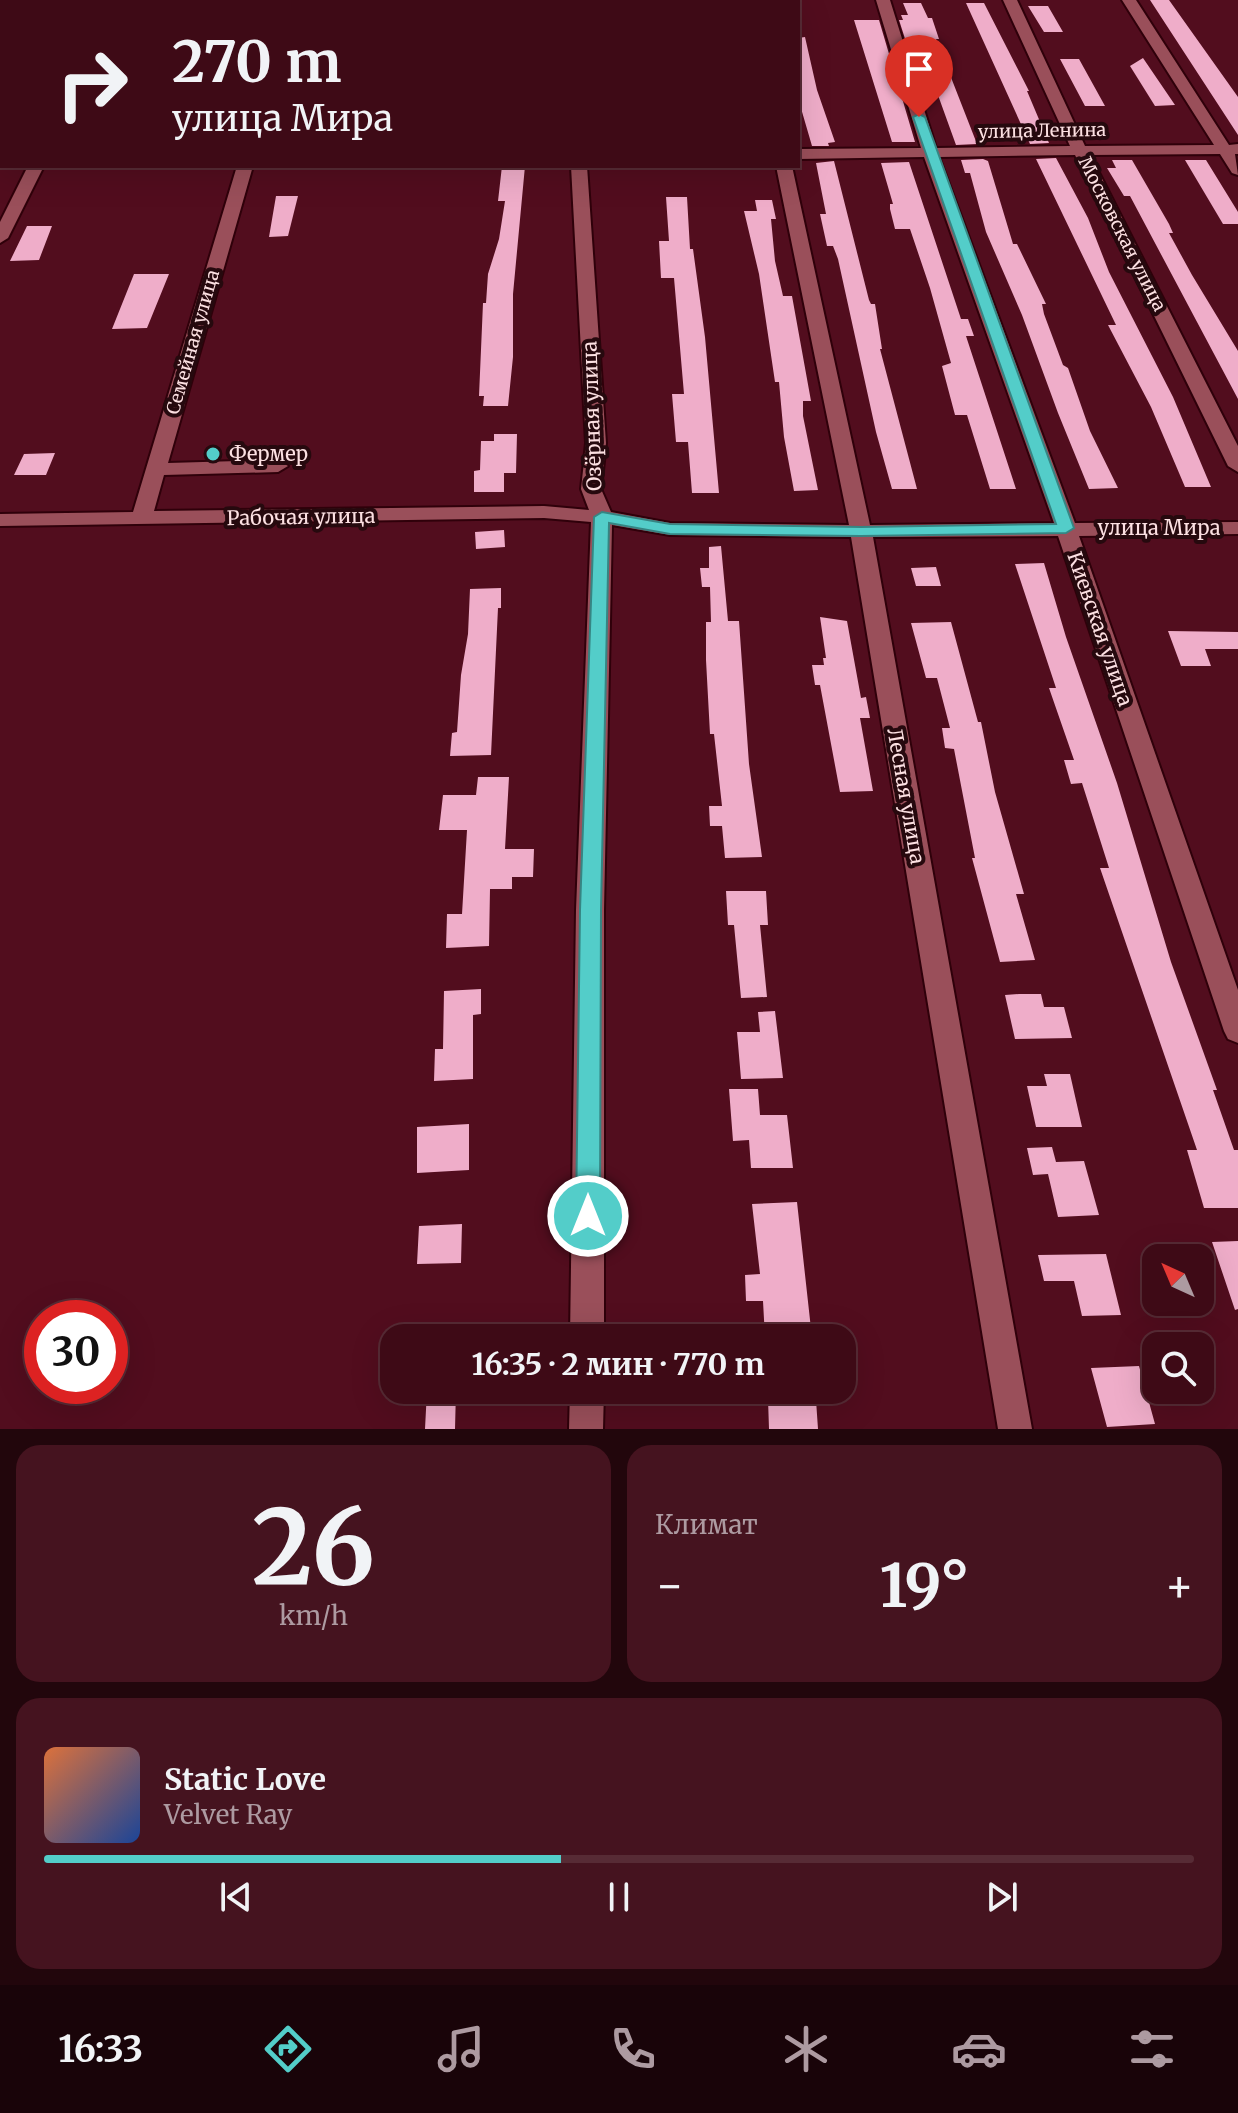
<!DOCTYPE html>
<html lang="ru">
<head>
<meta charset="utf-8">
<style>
  :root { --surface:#3e0a16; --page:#45131f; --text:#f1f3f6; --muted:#ad9aa1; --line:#572b35; --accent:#53cdc9 }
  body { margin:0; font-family:Merriweather,serif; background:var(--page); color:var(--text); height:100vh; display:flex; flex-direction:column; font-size:30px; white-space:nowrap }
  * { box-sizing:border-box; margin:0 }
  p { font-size:26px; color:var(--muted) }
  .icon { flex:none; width:44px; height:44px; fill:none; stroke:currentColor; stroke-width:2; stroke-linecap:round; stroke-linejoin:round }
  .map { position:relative; height:1429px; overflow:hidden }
  .panel { display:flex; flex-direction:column; gap:16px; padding:16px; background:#22060c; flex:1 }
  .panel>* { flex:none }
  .banner { position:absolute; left:0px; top:0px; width:800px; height:168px; box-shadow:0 8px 32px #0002,0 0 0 2px var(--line); background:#3e0a16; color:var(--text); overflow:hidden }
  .needle { width:52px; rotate:316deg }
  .fabs { position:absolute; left:1142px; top:1244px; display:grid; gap:16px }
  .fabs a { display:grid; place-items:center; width:72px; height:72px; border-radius:16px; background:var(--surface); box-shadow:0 8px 32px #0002,0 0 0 2px var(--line); font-size:40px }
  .speed { position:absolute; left:24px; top:1300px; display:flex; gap:16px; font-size:40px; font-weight:700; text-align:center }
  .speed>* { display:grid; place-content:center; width:104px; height:104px; border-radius:50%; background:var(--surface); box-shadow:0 8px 32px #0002,0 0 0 2px var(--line); line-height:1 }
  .speed .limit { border:12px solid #d22; background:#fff; color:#111 }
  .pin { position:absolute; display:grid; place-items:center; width:68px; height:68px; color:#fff; margin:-82px -34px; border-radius:50% 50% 50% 0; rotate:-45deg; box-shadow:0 0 8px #0007 }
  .pin .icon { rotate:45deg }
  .me { position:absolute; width:88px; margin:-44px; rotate:0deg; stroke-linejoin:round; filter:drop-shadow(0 0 6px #0008) }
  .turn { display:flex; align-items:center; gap:28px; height:168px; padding:0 40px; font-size:36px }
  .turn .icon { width:104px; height:104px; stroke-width:2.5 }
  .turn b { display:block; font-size:56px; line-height:68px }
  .big { font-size:60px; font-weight:700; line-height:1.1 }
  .panel .widget { flex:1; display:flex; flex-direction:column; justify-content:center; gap:12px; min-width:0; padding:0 28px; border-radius:24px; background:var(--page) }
  .panel .dial { align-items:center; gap:0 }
  .dial b { font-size:104px; line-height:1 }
  .song { display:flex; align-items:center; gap:24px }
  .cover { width:96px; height:96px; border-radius:12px; background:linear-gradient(135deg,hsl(20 70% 55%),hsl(220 70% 35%)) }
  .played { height:8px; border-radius:4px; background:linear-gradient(90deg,var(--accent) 45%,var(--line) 45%) }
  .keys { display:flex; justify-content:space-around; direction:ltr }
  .heat { display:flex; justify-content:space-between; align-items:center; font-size:44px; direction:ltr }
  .panel .tiles { flex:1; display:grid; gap:16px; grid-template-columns:1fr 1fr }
  .widget:last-child { grid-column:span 2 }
  .trip { position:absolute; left:380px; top:1324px; width:476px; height:80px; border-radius:24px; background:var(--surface); box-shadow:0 8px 32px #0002,0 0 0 2px var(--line); font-weight:700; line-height:80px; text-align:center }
  .dock { display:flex; height:128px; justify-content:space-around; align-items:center; background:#190409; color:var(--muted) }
  .dock .icon { width:56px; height:56px }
  .dock .on { color:var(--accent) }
  .dock b { font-size:36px; color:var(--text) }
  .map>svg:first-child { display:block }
</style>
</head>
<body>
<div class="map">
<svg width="1238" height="1429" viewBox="0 0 1238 1429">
  <rect width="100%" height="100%" fill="#520d1e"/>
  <path fill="#efadc9" d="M1150,0H1169L1238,97V135Z
    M903,3H921L928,18H932L939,39H936L977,144L956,145L930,73H916L899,20H903L901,15H908Z
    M966,3H984L1029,91H1027L1049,143L1030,144Z
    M1028,6H1048L1063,32H1044Z
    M854,20H879L915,142H892Z
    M805,37L817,90L835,142L828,143L829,146H812L798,98V38Z
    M1143,58L1175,105L1155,106L1130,66Z
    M1060,59H1079L1105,106H1085Z
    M1056,158L1088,218L1109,272L1173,397L1211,487H1185L1151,407L1108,325H1116L1036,159Z
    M983,159L988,161L1013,244H1017L1046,304H1042L1044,314L1063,365L1068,368L1090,431L1118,488L1089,489L1058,413L1022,315L986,232L970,173H965L961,160Z
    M1112,160H1132L1169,224L1173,233H1169L1192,275L1238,351V399L1130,196H1124L1107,168H1116Z
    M1185,160H1206L1238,212V224H1223Z
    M834,161L869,300L871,304H875L882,349H880L917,489H892L876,432L838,259L833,246H827L820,214H826L816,163Z
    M909,162L961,319H968L974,336H966L1016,489H990L967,415H955L942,366L951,363L930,288L910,229H895L890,209V204H893L881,163Z
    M502,166H525L513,294V357L508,406H483L484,396H479L483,303H486L488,274L499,239L505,201H498Z
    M276,196H298L288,236L269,237Z
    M666,197H687L690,249H693L705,337L719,493H692L688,442H676L672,394H684L674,278H661L659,241H669Z
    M755,200H772L776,219H771L775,261L783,296H792L811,401H803V416L818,490L794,491L784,437L779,382H775L759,274L744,211H757Z
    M27,226H52L39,260L10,261Z
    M134,274H169L147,328L112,329Z
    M494,434H517L516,473H504V492H474V471L480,470L481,441H494Z
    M55,453L46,475H14L24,454Z
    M504,530L505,547L476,549L475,532Z
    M721,546L728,621H739L749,764L762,857L725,858L722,826H710L709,806H722L714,734H710L706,660V622H711L710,587H702L700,568H709V547Z
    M1044,563L1066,637L1117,783L1171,962L1217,1090H1213L1234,1150H1238V1208H1204L1187,1150H1197L1100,868H1109L1082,783L1071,784L1064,760H1074L1049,688H1056L1015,564Z
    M936,567L941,586H916L911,568Z
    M501,588V608H498L491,755L450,756L452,733L457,732L461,675L468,634L470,589Z
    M820,617L847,621L861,698L866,697L870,718H860L873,791L840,792L820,685H815L812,665H824L823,658H826Z
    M951,622L978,722H981L995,792L1024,894H1016L1035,960L1000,962L972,858H975L954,749L945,748L942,728H950L937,678H926L911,623Z
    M1168,631L1238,632V649H1205L1211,666H1181Z
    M478,777H509L505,849H534L533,877H512V889H490L489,946L446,948L447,914H462L467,830H439L443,795H476Z
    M726,891H766L768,925H760L767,997L741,998L734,925H728Z
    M481,989V1014L473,1015V1079L434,1081L435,1049H443L444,991Z
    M1019,994H1041L1044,1007H1064L1072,1038L1015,1039L1005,995Z
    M775,1011L783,1078L741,1079L737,1032H760L758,1012Z
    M1044,1074H1070L1082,1127H1036L1027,1086H1047Z
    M729,1089H758L760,1115H787L793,1168H751L749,1140L733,1141Z
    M469,1124V1170L417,1173V1127Z
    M1052,1147L1056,1162L1084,1161L1099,1215L1058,1217L1048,1174L1033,1175L1027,1148Z
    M797,1202L812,1338H765L763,1301H746L745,1275L760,1274L752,1204Z
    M462,1224L461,1263L417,1264L419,1226Z
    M1238,1241V1309L1235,1310L1212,1242Z
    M1106,1254L1121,1315L1082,1316L1074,1281H1044L1038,1255Z
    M1139,1366L1155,1424L1107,1427L1091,1368Z
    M427,1390H456L455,1429H425Z
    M768,1399L816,1400L818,1429H769Z"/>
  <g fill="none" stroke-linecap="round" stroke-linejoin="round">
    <g stroke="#2f000a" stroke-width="4">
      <path id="minor" d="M120,0H147L149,2H122Z
        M264,0H365L262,2Z
        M577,0H591V2H577Z
        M738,0H752V2H738Z
        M876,0H890L936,148L1070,146L1003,0H1017L1085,146L1214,145L1122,0H1136L1229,145L1238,144V154H1235L1238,175L1232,173L1220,154L1090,155L1238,446V472L1228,466L1075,155L939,157L1075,523L1238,522V534L1079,536L1238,990V1043L1228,1039L1224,1031L1058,536L873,537L1032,1429H998L851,537L670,535L612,525L604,910V1338H570L576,910L591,522L544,518L0,526V514L133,512L237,166H253L168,463L278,460L288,466L278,472L164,475L154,511L544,506L589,510L581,489L586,443L571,166H587L606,443L601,489L611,512L670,523L849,525L776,166H792L870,525L1054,523L924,157L798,159V149L921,148Z
        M28,166H44L8,238L0,243V222Z
        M570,1390H604L603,1429H569Z"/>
    </g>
    <use href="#minor" fill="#9a4f5a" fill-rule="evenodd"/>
  </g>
  <path fill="#53cdc9" stroke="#368583" stroke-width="2" d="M919,114L925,117L1074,528L1066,533L861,536L670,534L609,523L601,910L600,1216L597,1223L588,1227L579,1223L576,1216L580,910L594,517L602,512L670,524L861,527L1056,524L913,117Z"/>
  <circle fill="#53cdc9" stroke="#26090e" stroke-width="3" cx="213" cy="454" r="8"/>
  <g text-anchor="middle" stroke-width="8" stroke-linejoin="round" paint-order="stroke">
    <g font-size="18" fill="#fce0e2" stroke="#26090e">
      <text transform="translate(1042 131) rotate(-1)" y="6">улица Ленина</text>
      <text transform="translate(1122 234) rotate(63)" y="6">Московская улица</text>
      <text transform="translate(193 342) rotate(-74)" y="6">Семейная улица</text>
    </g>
    <g font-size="20" fill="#fce0e2" stroke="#26090e">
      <text transform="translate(592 416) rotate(-92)" y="7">Озёрная улица</text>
      <text transform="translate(301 517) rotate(-1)" y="7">Рабочая улица</text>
      <text x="1159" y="535">улица Мира</text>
      <text transform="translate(1100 629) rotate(71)" y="7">Киевская улица</text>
      <text transform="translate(906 796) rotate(80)" y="7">Лесная улица</text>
    </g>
    <g font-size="20" fill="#fce0e2" stroke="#26090e" text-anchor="start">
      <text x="229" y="461">Фермер</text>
    </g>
  </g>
</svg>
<div class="fabs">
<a><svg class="needle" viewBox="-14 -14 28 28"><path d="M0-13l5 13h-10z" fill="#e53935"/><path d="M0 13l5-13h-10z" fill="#ad9aa1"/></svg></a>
<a><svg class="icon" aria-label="search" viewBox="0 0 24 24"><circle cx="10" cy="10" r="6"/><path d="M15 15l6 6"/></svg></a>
</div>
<div class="speed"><div class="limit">30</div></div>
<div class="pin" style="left:919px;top:117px;background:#d93025"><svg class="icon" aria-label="arrive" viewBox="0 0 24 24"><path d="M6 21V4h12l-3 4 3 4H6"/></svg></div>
<svg class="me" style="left:588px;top:1216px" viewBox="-20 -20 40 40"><circle r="17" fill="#53cdc9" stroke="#fff" stroke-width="3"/><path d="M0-11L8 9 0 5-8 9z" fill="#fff"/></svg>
<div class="trip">16:35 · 2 мин · 770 m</div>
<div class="banner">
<div class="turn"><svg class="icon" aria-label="right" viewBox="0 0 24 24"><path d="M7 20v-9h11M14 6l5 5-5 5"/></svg><div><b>270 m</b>улица Мира</div></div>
</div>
</div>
<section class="panel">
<div class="tiles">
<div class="widget dial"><b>26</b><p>km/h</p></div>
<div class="widget"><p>Климат</p>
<div class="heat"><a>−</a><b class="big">19°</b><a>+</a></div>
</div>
<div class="widget">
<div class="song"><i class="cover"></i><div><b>Static Love</b><p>Velvet Ray</p></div></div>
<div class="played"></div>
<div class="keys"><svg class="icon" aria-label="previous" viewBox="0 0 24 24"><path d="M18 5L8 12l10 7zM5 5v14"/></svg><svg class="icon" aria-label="pause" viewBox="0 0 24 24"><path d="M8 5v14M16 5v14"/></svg><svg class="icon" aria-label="next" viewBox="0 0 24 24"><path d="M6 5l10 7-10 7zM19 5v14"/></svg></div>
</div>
</div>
</section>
<nav class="dock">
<b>16:33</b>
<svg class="icon on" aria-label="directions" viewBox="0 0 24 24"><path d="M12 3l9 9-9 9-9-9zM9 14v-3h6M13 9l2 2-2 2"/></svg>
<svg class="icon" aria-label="music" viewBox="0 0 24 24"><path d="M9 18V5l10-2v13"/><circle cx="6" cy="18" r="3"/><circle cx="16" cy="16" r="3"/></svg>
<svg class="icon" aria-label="phone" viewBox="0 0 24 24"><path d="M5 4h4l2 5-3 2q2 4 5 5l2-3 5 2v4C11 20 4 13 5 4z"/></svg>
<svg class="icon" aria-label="climate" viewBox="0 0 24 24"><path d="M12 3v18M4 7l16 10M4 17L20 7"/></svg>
<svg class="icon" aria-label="car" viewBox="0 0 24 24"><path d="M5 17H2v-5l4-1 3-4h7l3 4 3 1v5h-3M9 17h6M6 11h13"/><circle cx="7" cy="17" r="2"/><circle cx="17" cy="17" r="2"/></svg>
<svg class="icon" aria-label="filters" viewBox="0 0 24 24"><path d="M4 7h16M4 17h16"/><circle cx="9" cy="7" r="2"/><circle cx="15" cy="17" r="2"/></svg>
</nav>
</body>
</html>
